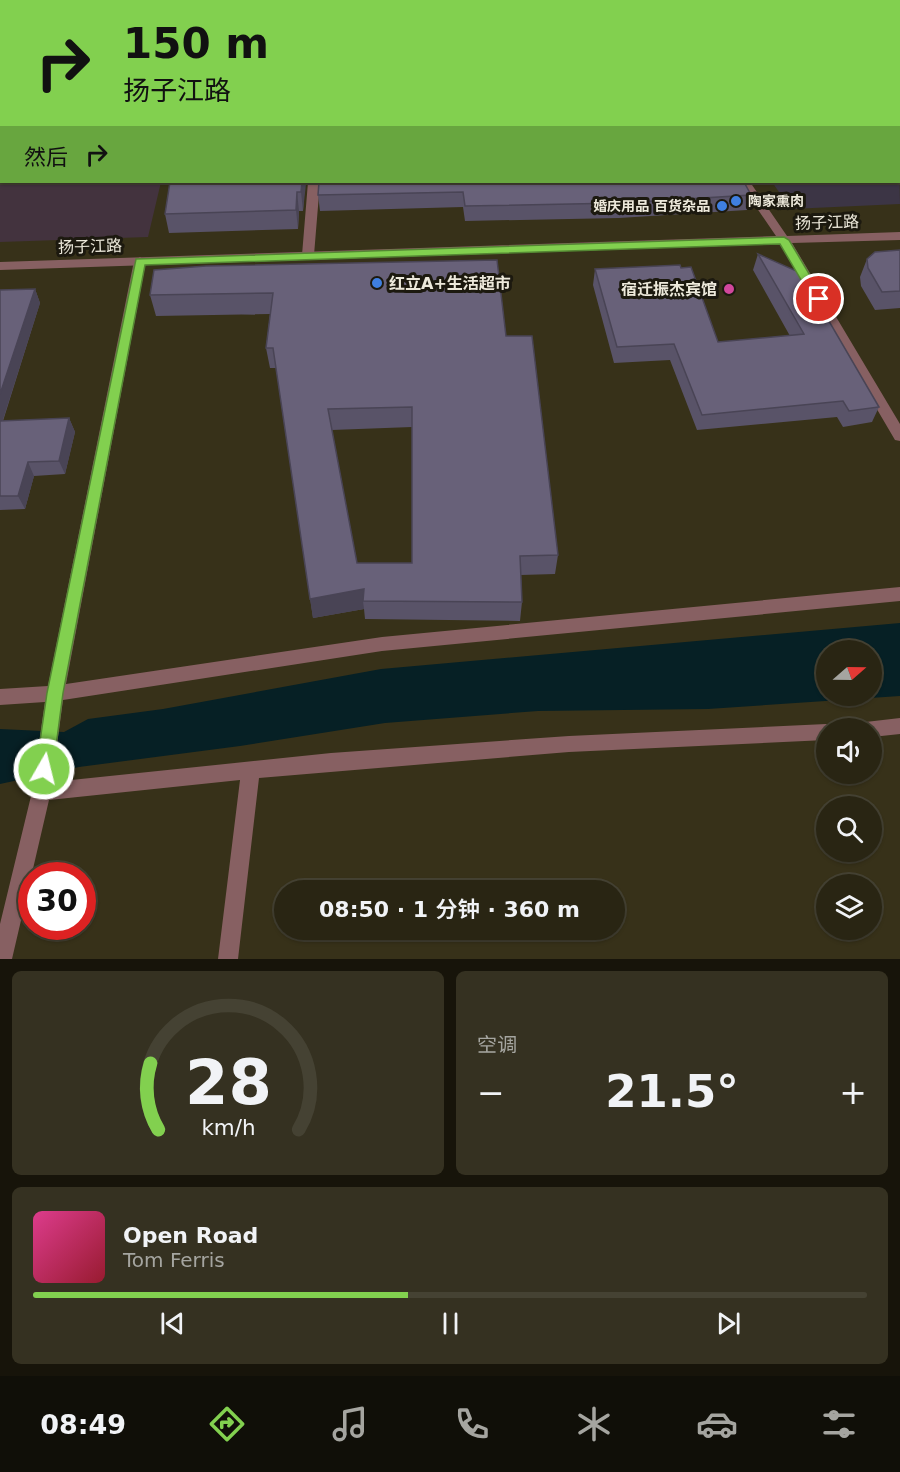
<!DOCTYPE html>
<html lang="zh">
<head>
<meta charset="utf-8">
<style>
  :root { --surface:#292513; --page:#353121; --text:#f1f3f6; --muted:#a5a5a0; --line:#454233; --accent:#82d04f }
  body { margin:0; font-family:"DejaVu Sans","Noto Sans SC",sans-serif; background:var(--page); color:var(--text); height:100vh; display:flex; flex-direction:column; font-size:22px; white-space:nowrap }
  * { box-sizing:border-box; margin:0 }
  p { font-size:20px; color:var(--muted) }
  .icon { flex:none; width:33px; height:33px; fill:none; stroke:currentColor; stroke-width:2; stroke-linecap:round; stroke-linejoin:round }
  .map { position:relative; height:959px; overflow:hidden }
  .drawer { display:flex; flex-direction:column; gap:12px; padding:12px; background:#17140a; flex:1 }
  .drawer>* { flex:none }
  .banner { position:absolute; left:0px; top:0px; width:900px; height:183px; box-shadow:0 2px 4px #0004,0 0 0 2px var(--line); background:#82d04f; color:#111; overflow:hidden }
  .needle { width:39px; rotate:70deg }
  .controls { position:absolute; left:816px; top:640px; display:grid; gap:12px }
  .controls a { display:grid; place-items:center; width:66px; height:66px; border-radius:50%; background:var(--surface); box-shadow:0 2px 4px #0004,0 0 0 2px var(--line); font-size:30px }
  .speed { position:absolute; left:18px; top:862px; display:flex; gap:12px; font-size:30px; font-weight:700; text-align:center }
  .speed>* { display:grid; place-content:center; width:78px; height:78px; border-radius:50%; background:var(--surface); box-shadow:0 2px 4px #0004,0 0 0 2px var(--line); line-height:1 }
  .speed .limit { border:9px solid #d22; background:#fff; color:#111 }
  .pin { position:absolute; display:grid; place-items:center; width:51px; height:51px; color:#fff; margin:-26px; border:3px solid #fff; border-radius:50%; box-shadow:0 2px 6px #0007 }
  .me { position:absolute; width:66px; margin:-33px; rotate:8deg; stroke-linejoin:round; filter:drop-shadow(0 0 4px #0008) }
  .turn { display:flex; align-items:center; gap:21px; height:126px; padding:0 24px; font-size:27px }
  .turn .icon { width:78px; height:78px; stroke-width:2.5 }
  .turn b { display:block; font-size:42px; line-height:51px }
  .then { display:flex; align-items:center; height:57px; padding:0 24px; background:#0003; gap:12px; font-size:22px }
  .big { font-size:45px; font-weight:600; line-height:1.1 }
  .drawer .tile { flex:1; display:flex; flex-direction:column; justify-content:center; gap:9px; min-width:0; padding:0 21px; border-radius:9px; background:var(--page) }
  .drawer .dial { align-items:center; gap:0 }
  .dial svg { height:156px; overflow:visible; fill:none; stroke:var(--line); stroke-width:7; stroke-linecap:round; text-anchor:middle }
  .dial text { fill:var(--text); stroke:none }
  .song { display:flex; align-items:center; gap:18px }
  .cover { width:72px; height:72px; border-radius:9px; background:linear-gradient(135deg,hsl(330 70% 55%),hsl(350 70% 35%)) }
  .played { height:6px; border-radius:3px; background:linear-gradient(90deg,var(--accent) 45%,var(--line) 45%) }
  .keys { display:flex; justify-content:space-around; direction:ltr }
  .heat { display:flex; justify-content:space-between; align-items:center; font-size:33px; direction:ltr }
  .drawer .tiles { flex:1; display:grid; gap:12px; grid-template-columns:1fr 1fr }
  .tile:last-child { grid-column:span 2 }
  .trip { position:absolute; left:274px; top:880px; width:351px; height:60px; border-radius:30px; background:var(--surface); box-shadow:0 2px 4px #0004,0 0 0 2px var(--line); font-weight:600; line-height:60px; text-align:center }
  .menu { display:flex; height:96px; justify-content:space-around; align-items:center; background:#100f08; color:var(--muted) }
  .menu .icon { width:42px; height:42px }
  .menu .on { color:var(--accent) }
  .menu b { font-size:27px; color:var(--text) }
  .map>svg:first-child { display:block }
</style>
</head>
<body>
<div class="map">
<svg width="900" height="959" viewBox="0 0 900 959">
  <rect width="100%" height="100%" fill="#373119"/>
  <path fill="#3c3545" d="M898,93L900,204L791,209L772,182H898Z"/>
  <path fill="#43333e" d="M0,101L2,182H161L148,237L0,242Z"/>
  <path fill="#062025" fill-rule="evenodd" d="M900,623V696L708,709L538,711L385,723L240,746L79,767L0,784V729L64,732L88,719L163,709L381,669ZM826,651H872V696H826Z"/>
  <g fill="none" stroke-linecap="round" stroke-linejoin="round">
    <path fill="#062025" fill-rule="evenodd" d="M511,0H517L516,2H511Z
      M0,87H2V91H0Z"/>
    <path fill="#876062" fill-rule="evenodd" d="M898,117H900V124H898Z
      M0,125H2V131H0Z
      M898,160H900V166H898Z
      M0,173H2V179H0Z
      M308,182H320L314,255L308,259L302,255Z"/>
    <path fill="#876062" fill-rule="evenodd" d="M140,257L146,261L66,684L382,637L900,587V601L382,651L63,700L52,782L331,753L569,736L826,724L834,729H826V740L569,752L259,778L238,959H218L240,780L49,800L12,959H0V924L32,792L45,702L0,705V689L48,686L134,261Z
      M900,718V734L872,737V729H854L857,723Z"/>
    <path fill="#876062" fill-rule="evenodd" d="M739,182H750L787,236L900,232V240L792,243L900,424V441L895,440L780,244L0,270V262L776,236Z"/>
  </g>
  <path fill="#595368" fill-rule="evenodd" d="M584,0H722V2H585Z
    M844,0H900V108H898V2H845Z
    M170,182H305L303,211H299L298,229L169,233L165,214Z
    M319,182L751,195L747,210L619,218L465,221L463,207L320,211L318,195Z
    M900,250V308L875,310L861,286L860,277L867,259Z
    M758,254L879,407L872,422L843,427L837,417L697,430L670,360L614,363L593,285L595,269L718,342L790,336L753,270Z
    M154,270L506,336L558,555L555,574L521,575L522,602L520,621L365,619L364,609L313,618L276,368H270L266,348L270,314L156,316L150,295ZM412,427V563H357L332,430Z
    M35,289L40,303L3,421L69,418L75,432L65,474L34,476L25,509L0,510V290Z"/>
  <path fill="#494455" d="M302,182H305L306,184L303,211L301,192Z
    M297,192L299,211L298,229L296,210Z
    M35,289L40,303L0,429V394Z
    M69,418L75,432L65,474L59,461Z
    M28,462L34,476L25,509L18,496Z
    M364,589L363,601L364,609L313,618L310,599Z"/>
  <path fill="#686179" stroke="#494455" stroke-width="1.5" fill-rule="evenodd" d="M866,0H900V85H898V2H867Z
    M170,182H302L301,192H297L296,210L165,214Z
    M319,182H744L751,195L621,203L465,206L463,192L318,195Z
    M900,250V291L882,292L868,268L867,259L875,252Z
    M758,254L801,273L879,407L849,411L843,401L702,415L674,344L617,347L595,269L680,265L681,268L691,267L718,342L804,334Z
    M497,260L506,336H532L558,555L520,556L522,602L363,601L364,589L310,599L273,348H266L273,293L150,295L154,270L206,266ZM412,407V563H357L328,409Z
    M35,289L0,394V290Z
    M69,418L59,461L28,462L18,496H0V421Z"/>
  <path fill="#82d04f" stroke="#548733" stroke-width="1.5" d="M784,237L789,240L824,299L823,302H814L780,244L145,265L63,693L53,769L50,775L44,777L38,775L36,769L47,693L136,259Z"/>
  <g fill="#3f7fe0" stroke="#1c190f" stroke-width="2">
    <circle cx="736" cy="201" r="6"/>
    <circle cx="722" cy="206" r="6"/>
    <circle cx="377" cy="283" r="6"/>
  </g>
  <circle fill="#d1479c" stroke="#1c190f" stroke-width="2" cx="729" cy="289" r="6"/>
  <g text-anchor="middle" stroke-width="6" stroke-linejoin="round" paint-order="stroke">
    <g font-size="14" font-weight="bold" fill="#ede9db" stroke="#1c190f" text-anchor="start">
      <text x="748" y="206">陶家熏肉</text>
      <text x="710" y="211" text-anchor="end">婚庆用品 百货杂品</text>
    </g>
    <g font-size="16" fill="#ede9db" stroke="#1c190f">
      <text transform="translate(827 222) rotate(-2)" y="6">扬子江路</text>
      <text transform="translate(90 246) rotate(-2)" y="6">扬子江路</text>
    </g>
    <g font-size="16" font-weight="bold" fill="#ede9db" stroke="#1c190f" text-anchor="start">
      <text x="389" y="289">红立A+生活超市</text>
      <text x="717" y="295" text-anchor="end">宿迁振杰宾馆</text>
    </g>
  </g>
</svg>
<div class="controls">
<a><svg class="needle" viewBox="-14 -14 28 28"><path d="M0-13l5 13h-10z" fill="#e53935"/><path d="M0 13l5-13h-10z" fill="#a5a5a0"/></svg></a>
<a><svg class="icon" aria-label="sound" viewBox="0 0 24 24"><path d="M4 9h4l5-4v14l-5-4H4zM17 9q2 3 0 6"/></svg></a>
<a><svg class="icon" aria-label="search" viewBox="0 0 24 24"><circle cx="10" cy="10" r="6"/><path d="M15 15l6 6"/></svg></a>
<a><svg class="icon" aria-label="layers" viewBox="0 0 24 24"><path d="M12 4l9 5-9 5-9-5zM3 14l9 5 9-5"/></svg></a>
</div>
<div class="speed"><div class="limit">30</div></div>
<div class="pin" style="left:819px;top:299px;background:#d93025"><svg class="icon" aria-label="arrive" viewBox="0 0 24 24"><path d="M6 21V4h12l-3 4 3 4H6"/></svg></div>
<svg class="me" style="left:44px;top:769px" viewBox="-20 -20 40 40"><circle r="17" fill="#82d04f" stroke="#fff" stroke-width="3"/><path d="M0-11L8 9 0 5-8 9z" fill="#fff"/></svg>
<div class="trip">08:50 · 1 分钟 · 360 m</div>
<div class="banner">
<div class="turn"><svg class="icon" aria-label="right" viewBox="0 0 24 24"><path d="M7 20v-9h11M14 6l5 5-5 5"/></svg><div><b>150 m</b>扬子江路</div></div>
<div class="then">然后<svg class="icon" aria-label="right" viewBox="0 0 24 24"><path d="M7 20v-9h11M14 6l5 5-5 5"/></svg></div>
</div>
</div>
<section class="drawer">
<div class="tiles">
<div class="tile dial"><svg viewBox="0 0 100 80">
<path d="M14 69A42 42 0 1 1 86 69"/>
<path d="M14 69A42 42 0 0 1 10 35" stroke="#82d04f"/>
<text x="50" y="56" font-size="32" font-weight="700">28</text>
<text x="50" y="72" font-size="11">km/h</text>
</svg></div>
<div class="tile"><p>空调</p>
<div class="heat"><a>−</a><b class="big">21.5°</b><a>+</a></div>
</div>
<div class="tile">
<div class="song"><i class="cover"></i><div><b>Open Road</b><p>Tom Ferris</p></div></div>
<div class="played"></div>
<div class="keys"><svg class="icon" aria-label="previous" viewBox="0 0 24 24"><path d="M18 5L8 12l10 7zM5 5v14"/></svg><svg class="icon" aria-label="pause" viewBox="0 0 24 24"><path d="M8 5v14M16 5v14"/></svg><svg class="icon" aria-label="next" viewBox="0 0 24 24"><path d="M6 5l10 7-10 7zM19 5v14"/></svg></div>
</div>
</div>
</section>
<nav class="menu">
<b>08:49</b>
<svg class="icon on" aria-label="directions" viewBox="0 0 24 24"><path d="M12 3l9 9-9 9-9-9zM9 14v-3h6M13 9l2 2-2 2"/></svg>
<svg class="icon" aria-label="music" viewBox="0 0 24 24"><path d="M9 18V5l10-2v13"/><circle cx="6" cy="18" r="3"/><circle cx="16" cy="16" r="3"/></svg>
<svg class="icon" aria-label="phone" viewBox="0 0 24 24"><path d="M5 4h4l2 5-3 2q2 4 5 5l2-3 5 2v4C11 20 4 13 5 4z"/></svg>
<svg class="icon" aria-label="climate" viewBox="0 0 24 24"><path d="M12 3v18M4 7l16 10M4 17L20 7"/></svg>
<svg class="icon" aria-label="car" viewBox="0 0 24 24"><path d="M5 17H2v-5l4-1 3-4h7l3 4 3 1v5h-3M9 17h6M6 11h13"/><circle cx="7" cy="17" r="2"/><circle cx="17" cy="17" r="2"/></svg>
<svg class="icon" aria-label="filters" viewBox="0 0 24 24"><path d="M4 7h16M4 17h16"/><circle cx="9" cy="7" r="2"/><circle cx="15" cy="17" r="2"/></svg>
</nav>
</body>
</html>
